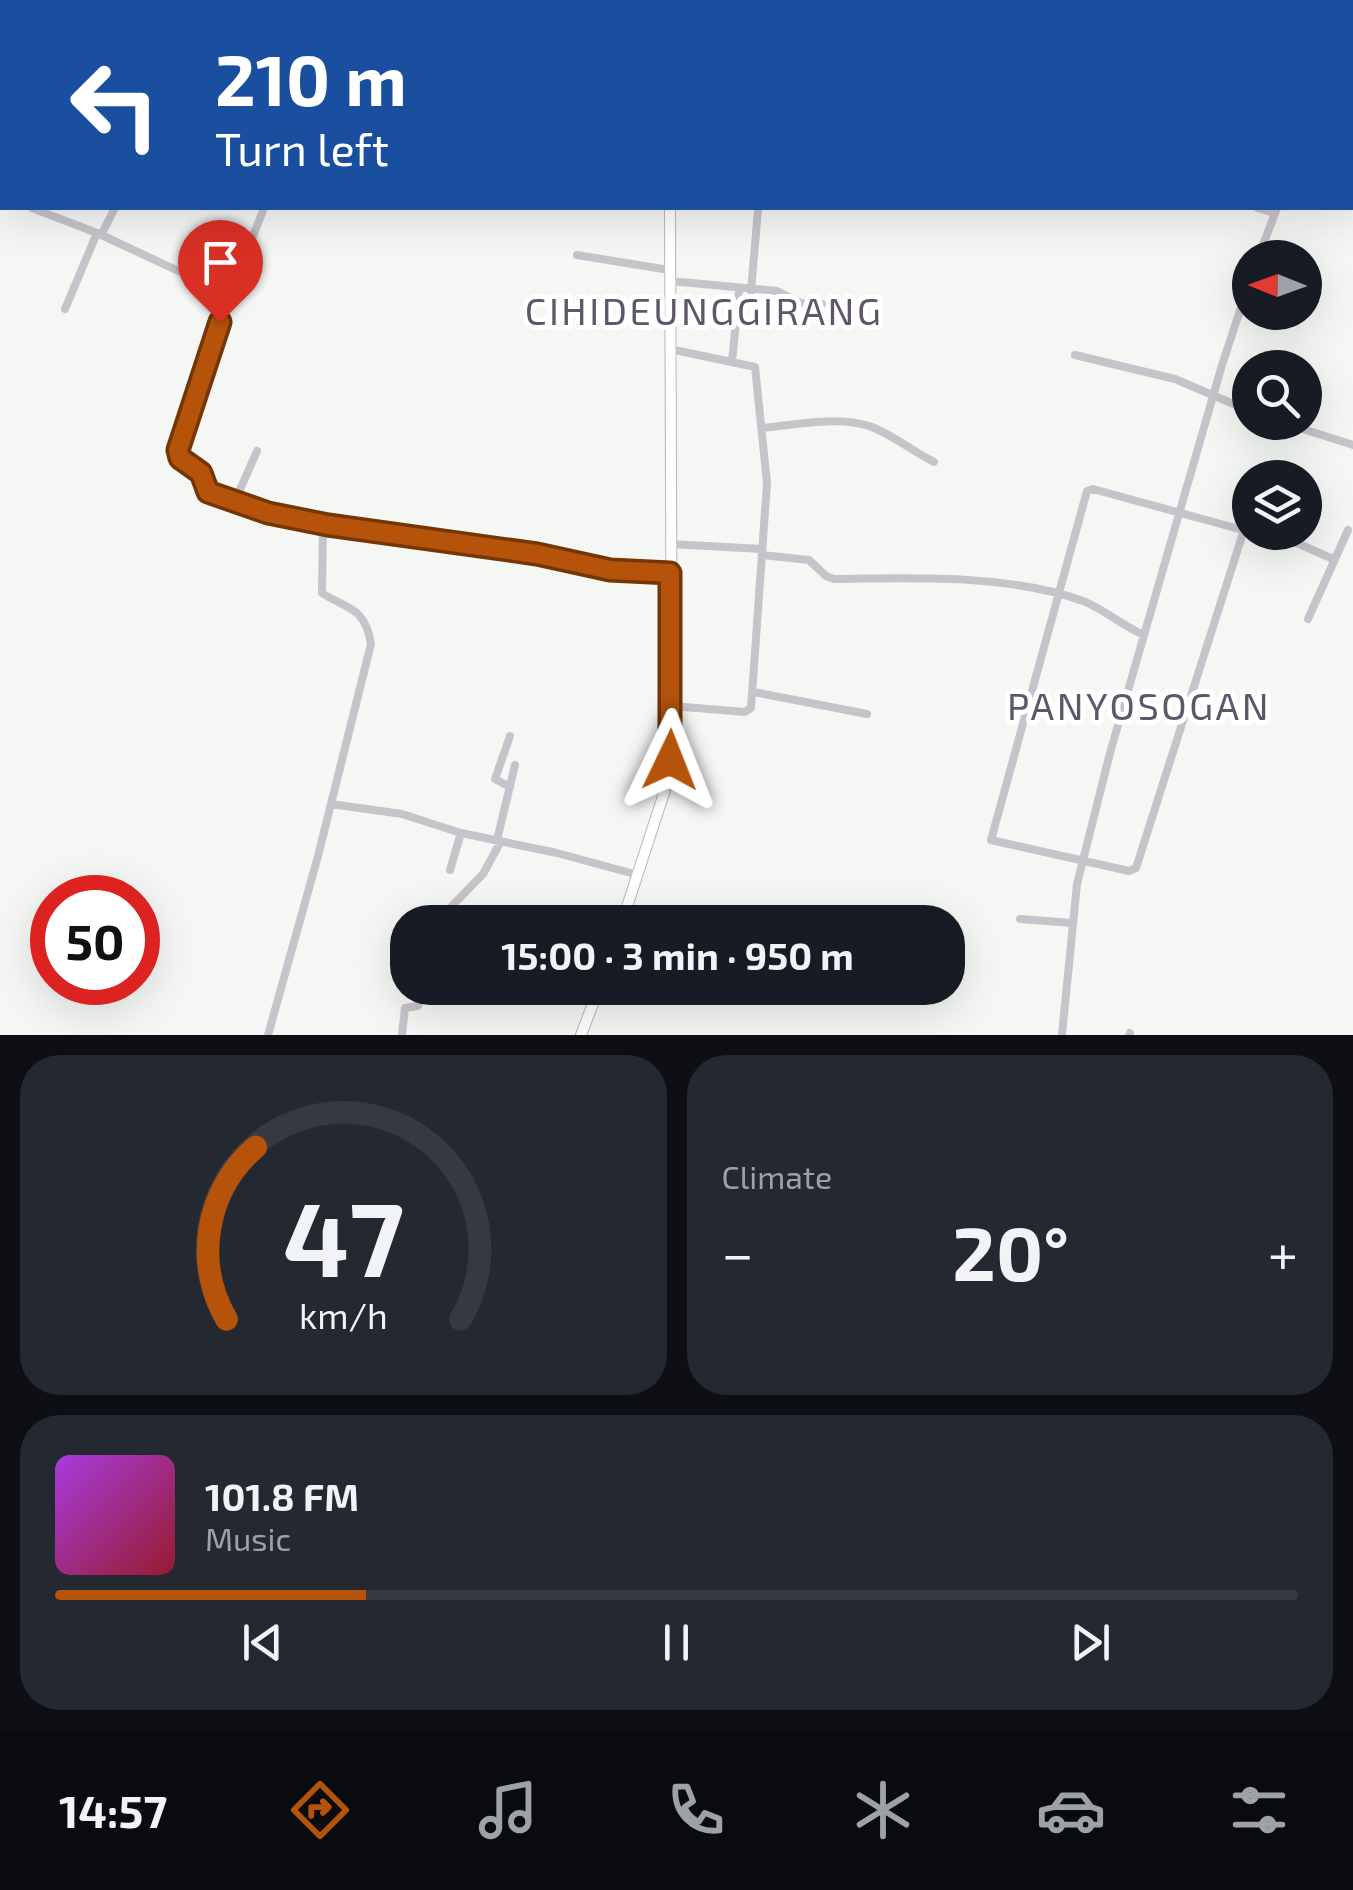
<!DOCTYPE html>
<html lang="en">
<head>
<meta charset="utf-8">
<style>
  :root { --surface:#171b24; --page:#242831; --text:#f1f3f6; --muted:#9ea1a6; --line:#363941; --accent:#b45309 }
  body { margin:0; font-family:"Exo 2",sans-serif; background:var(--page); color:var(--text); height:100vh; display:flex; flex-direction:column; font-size:38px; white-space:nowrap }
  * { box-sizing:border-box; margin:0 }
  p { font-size:32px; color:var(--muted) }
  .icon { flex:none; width:55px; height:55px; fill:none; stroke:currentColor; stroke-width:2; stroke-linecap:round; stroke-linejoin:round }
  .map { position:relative; height:1035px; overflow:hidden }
  .drawer { display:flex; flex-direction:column; gap:20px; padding:20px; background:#0d0f14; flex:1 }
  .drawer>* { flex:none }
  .guide { position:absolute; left:0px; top:0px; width:1355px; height:210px; box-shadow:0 10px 40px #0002; background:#1a4fa0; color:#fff; overflow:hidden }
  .needle { width:65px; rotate:271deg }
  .tools { position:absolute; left:1232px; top:240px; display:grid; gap:20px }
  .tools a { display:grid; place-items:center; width:90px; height:90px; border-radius:50%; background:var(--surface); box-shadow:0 10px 40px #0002; font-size:50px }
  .speed { position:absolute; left:30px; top:875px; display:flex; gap:20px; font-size:50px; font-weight:700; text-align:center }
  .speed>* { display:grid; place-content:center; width:130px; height:130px; border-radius:50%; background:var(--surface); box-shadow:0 10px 40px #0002; line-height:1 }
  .speed .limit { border:15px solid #d22; background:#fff; color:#111 }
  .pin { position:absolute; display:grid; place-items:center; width:85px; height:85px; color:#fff; margin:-102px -42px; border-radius:50% 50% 50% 0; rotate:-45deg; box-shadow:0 0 10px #0007 }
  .pin .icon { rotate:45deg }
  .me { position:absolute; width:110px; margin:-55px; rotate:2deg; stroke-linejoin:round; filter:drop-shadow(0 0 8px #0008) }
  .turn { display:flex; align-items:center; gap:35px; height:210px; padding:0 50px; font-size:45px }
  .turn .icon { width:130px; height:130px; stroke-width:2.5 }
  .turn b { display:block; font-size:70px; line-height:85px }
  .big { font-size:75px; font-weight:700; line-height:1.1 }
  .drawer .tile { flex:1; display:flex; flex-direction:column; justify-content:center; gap:15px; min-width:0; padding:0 35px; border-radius:40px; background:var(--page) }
  .drawer .dial { align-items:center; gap:0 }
  .dial svg { height:260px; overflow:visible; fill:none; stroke:var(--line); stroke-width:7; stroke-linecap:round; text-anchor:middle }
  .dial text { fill:var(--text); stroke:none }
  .song { display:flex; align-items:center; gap:30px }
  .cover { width:120px; height:120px; border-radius:15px; background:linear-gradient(135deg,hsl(280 70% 55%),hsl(350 70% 35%)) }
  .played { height:10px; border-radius:5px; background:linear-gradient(90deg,var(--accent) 25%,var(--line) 25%) }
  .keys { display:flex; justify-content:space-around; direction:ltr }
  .heat { display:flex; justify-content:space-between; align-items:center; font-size:55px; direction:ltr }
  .drawer .tiles { flex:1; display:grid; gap:20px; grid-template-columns:1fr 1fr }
  .tile:last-child { grid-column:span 2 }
  .trip { position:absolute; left:390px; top:905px; width:575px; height:100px; border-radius:40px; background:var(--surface); box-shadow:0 10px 40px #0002; font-weight:700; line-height:100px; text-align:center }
  .tab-bar { display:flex; height:160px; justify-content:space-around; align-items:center; background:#090b0e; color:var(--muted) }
  .tab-bar .icon { width:70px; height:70px }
  .tab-bar .active { color:var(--accent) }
  .tab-bar b { font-size:45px; color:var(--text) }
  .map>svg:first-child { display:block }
</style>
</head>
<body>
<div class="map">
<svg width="1353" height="1035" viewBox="0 0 1353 1035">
  <rect width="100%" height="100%" fill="#f5f7f5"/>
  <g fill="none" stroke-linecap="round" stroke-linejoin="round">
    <g stroke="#b9b5bc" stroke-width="12">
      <path id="major" d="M679,2V0
        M622,922L665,790L672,745L670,208
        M581,1035L599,988"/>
    </g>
    <path stroke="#c7c3ca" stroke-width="8" d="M159,2V0
      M1240,2L1241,0
      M1262,2L1263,0
      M1352,137L1353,136
      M0,200H2
      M32,208L97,233L230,295
      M264,208L230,295L178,454L201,473L208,491L269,513L323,522
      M1258,208L1274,213
      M101,235L115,208
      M577,255L669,270
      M1258,258L1277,208
      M670,281L777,291L801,303L822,304
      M751,291L758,210
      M65,309L97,233
      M670,349L755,367L767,483L751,708L745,712L672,706
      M1075,355L1175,379L1250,411
      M732,362L739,290
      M1281,422L1353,445
      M762,428C796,425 839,415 872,427C894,436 914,452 934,462
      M235,501L257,451
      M1272,532L1333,559
      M1243,533L1136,868L1129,871L991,840L1087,491L1093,489L1250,532
      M670,544L762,549
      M762,555L809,560L826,576L834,579C913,578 1008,574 1083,601C1102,608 1123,626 1144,635
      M1308,619L1348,530
      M754,692L867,714
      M510,787L495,779L510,736
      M331,804L402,814L461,833L557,853L638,875
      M497,840L515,765
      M450,870L461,833
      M1020,919L1072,923
      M453,922L448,910L483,874L501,841
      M268,1035L318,856L371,644C365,606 346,609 322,593L323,522L537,553L610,569L670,573
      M402,1035L405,1008L418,1006L422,988
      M1062,1035L1077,884L1110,753L1222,365L1250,280
      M1129,1035L1130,1033"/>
    <use href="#major" stroke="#fff" stroke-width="10"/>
  </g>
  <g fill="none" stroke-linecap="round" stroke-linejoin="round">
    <g stroke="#753606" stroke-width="25">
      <path id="route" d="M220,322L178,450L180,458L201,473L208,492L268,513L328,525L537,554L610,570L670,573V760"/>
    </g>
    <use href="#route" stroke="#b45309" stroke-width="18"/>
  </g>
  <g text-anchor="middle" stroke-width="10" stroke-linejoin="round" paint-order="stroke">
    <g font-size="38" letter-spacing="2.5" fill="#605669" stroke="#fff">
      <text x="704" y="325">CIHIDEUNGGIRANG</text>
      <text x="1139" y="720">PANYOSOGAN</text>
    </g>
  </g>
</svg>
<div class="tools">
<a><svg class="needle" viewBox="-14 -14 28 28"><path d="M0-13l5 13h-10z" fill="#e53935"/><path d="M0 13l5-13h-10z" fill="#9ea1a6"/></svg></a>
<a><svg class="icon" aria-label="search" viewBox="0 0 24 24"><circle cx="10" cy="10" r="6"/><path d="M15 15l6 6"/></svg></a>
<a><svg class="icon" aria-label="layers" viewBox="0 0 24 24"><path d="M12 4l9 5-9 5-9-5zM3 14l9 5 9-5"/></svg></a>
</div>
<div class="speed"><div class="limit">50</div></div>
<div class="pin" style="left:220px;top:322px;background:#d93025"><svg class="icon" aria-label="arrive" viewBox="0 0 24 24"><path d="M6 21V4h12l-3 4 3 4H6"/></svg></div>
<svg class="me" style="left:670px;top:760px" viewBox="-20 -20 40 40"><path d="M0-17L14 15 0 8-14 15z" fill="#b45309" stroke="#fff" stroke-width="4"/></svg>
<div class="trip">15:00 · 3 min · 950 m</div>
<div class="guide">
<div class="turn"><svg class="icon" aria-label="left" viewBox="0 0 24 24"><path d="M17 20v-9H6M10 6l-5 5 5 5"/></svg><div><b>210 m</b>Turn left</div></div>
</div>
</div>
<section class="drawer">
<div class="tiles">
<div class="tile dial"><svg viewBox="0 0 100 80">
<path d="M14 69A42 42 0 1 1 86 69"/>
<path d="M14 69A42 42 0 0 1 23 16" stroke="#b45309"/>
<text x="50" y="56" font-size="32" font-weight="700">47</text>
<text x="50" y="72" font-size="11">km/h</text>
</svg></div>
<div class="tile"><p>Climate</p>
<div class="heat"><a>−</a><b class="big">20°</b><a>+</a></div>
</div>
<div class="tile">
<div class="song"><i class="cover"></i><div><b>101.8 FM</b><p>Music</p></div></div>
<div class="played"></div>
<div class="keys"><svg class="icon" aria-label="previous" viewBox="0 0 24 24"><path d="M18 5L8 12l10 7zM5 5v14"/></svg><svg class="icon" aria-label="pause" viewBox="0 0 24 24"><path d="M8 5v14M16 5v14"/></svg><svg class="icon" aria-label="next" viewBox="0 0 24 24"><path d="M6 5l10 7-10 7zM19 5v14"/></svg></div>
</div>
</div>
</section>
<nav class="tab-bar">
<b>14:57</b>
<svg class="icon active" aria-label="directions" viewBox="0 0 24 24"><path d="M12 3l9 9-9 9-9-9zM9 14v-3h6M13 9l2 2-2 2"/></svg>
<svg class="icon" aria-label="music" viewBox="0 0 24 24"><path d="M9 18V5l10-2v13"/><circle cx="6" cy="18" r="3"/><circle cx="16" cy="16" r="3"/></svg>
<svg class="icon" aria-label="phone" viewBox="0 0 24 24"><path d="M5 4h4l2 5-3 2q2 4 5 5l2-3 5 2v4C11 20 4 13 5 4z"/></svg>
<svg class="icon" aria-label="climate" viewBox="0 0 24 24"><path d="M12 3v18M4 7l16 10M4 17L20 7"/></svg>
<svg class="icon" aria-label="car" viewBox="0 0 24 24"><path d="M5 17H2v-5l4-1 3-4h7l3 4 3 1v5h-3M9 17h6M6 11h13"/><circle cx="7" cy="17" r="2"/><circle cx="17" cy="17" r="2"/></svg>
<svg class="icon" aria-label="filters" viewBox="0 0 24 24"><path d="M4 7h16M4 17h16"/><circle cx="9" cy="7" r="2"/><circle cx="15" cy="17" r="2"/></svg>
</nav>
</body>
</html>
